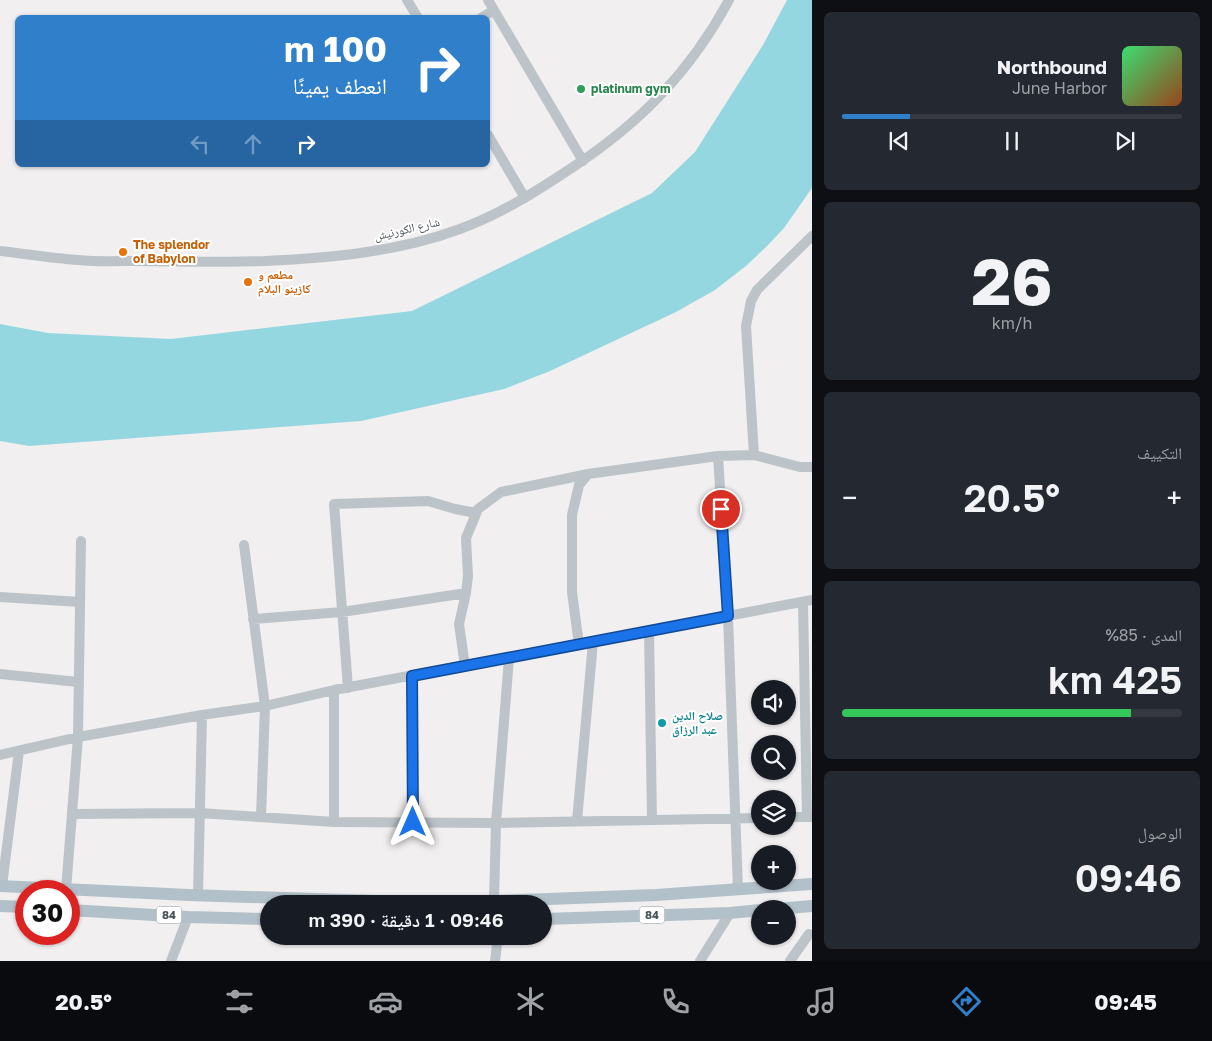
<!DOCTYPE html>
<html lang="ar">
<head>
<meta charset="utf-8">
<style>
  :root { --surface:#171b24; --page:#242831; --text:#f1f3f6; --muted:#9ea1a6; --line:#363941; --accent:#307fcb }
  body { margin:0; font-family:"Golos Text","Noto Naskh Arabic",sans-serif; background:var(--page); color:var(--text); direction:rtl; height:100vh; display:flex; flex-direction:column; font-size:19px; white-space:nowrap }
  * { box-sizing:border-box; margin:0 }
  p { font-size:16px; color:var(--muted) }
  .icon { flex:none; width:28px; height:28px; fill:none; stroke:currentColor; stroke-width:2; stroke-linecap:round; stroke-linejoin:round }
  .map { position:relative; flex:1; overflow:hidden; direction:ltr }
  .side { display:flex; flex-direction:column; gap:12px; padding:12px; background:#0d0f14; width:400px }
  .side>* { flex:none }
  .top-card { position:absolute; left:15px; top:15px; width:475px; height:152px; border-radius:8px; box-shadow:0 1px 4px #0004; direction:rtl; background:#307fcb; color:#fff; overflow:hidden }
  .tools { position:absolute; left:751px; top:680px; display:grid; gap:10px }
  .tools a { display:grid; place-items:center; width:45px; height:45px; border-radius:50%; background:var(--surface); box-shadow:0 1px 4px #0004; font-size:25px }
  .speed { position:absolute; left:15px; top:880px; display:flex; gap:10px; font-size:25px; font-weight:700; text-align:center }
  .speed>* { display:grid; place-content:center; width:65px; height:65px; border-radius:50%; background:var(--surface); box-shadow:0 1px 4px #0004; line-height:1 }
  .speed .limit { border:8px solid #d22; background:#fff; color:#111 }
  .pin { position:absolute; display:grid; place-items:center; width:42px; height:42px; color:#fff; margin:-21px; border:2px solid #fff; border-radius:50%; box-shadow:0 1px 5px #0007 }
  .me { position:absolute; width:55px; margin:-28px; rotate:0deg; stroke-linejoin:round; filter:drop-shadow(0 0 4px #0008) }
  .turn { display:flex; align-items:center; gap:18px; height:105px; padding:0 20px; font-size:22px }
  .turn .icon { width:65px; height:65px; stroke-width:2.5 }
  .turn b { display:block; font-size:35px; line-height:42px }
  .lanes { display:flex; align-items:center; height:48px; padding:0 20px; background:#0003; justify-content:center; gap:25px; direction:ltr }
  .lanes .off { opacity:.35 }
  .big { font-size:38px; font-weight:600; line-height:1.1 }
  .side .tile { flex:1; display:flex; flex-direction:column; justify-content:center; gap:8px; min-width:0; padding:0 18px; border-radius:8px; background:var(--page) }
  .side .dial { align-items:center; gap:0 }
  .dial b { font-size:65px; line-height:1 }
  .song { display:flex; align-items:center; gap:15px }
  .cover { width:60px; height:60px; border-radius:8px; background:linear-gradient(135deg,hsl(140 70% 55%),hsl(20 70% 35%)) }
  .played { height:5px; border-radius:2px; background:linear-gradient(90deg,var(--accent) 20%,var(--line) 20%) }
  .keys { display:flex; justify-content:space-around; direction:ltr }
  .heat { display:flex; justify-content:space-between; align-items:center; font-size:28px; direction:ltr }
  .charge { height:8px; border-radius:4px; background:linear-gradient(90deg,#34c759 85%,var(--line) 0) }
  .trip { position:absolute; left:260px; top:895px; width:292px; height:50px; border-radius:25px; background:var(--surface); box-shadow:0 1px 4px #0004; font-weight:600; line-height:50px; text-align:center; direction:rtl }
  .tabs { display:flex; height:80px; justify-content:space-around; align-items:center; background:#090b0e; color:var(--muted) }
  .tabs .icon { width:35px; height:35px }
  .tabs .on { color:var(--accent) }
  .tabs b { font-size:22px; color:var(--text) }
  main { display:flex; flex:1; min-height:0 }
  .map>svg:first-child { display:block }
</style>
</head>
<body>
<main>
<section class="side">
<div class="tile">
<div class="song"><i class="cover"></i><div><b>Northbound</b><p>June Harbor</p></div></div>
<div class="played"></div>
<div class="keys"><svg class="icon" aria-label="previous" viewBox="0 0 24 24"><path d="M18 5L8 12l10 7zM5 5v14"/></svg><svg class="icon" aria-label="pause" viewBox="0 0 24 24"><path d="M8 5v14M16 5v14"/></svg><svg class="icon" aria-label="next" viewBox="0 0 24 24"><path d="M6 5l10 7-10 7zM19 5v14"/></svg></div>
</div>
<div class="tile dial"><b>26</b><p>km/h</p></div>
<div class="tile"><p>التكييف</p>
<div class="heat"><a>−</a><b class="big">20.5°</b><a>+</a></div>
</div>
<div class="tile"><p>المدى · 85%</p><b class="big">425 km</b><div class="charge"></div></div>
<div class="tile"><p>الوصول</p><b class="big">09:46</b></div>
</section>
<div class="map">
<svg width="812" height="961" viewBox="0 0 812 961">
  <rect width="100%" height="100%" fill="#f1efef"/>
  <path fill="#95d7e1" d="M787,0H812V188L784,228L767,246L746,266L715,290L676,312L550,371L504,389L361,421L29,446L0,441V324L48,333L171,339L412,311L652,193L695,152L763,45Z"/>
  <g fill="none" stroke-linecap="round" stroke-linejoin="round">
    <path stroke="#bcc4ca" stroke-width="10" d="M407,0L418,18
      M488,0L583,161
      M481,18L494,10
      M488,135L525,198
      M0,251C26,254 52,258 78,260C97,262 117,261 136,261C179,262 222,262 265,261C330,258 398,252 460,229C501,214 537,191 573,167C640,123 691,71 729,0
      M754,455L746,326L751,301L757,290L812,236
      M718,456L728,616L738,890
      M244,545L265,706L261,817
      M466,593L468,576L466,538L478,509L501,492L588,474L718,456L754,455L800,467H812
      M0,597L80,602
      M803,602L807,817
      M253,619L342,612L466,593L459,624L465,666
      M649,631L652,820
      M579,645L572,592V515L579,485L588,474
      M0,674L78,682
      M413,676V823
      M348,688L334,504L428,501L455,509L476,513
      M0,755L78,737L202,715L265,706L334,690L812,600
      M72,814L200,813L334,822L496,823L760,818
      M788,817H812
      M577,821L593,642
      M334,822V690
      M2,886L19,751
      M66,890L78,737L81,541
      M198,896L202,715
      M494,901L496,823L509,658
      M171,961L188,917
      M495,961L498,936
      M700,961L730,913
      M790,961L809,934"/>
    <path stroke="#b2c0ca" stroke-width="12" d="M0,886L189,895L377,901H494L656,895L812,884
      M0,906L26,907
      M776,909L812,906
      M69,910L188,917L269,919
      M544,919L730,913L760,910"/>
  </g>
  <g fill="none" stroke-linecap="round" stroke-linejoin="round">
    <g stroke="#114b97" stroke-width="12">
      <path id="route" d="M413,822L412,676L728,616L721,509"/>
    </g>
    <use href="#route" stroke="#1a73e8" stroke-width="9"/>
  </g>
  <circle fill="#2e9e5b" stroke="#fff" stroke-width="2" cx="581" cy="89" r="5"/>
  <g fill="#e8710a" stroke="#fff" stroke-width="2">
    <circle cx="123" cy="252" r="5"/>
    <circle cx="248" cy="282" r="5"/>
  </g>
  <circle fill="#0f9aa8" stroke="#fff" stroke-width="2" cx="662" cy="723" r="5"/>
  <g text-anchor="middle" stroke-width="4" stroke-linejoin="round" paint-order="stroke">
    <g fill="#fff" stroke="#80878c" stroke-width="1">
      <rect x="156.5" y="906.5" width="25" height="17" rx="4"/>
      <rect x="639.5" y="906.5" width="25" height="17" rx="4"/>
    </g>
    <g font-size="11" font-weight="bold" fill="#49535a">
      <text x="169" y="919">84</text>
      <text x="652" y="919">84</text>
    </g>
    <g font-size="12" font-weight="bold" fill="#27864d" stroke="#fff" text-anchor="start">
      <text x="591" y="93">platinum gym</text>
    </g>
    <g font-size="12" fill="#49535a" stroke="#fff">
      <text transform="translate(407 229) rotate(-13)" y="4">شارع الكورنيش</text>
    </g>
    <g font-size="12" font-weight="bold" fill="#c56008" stroke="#fff" text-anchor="start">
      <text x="133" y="249">The splendor<tspan x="133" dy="14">of Babylon</tspan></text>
      <text x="258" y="279">مطعم و<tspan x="258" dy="14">كازينو البلام</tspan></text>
    </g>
    <g font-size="12" font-weight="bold" fill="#0d838f" stroke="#fff" text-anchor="start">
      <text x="672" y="720">صلاح الدين<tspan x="672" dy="14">عبد الرزاق</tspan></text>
    </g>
  </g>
</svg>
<div class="tools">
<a><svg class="icon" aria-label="sound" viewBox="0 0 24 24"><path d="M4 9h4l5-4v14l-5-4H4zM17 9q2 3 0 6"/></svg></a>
<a><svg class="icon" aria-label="search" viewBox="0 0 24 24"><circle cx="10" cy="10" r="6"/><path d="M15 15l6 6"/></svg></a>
<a><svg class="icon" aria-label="layers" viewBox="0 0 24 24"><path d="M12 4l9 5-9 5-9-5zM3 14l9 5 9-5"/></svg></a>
<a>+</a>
<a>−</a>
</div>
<div class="speed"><div class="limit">30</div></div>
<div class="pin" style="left:721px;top:509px;background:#d93025"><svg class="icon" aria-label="arrive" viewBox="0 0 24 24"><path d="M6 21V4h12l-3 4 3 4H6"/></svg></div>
<svg class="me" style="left:413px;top:822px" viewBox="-20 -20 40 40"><path d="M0-17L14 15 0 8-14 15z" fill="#1a73e8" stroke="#fff" stroke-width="4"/></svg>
<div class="trip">09:46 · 1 دقيقة · 390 m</div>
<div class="top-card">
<div class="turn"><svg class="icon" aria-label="right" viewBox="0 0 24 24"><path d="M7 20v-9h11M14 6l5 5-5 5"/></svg><div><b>100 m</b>انعطف يمينًا</div></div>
<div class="lanes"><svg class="icon off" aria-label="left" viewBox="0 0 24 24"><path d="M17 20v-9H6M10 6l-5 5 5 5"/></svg><svg class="icon off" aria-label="ahead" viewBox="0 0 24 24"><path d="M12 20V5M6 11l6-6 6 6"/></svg><svg class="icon" aria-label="right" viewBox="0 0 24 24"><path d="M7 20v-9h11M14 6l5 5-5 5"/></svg></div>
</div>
</div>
</main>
<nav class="tabs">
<b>09:45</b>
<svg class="icon on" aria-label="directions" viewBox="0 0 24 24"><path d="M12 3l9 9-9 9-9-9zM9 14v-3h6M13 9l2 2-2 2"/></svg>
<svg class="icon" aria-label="music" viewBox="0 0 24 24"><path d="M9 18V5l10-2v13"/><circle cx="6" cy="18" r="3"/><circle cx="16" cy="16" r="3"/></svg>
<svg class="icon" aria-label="phone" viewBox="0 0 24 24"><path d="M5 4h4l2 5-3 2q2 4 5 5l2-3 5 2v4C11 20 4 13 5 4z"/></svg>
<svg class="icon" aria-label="climate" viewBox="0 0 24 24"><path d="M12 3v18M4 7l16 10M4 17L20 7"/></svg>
<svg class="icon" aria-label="car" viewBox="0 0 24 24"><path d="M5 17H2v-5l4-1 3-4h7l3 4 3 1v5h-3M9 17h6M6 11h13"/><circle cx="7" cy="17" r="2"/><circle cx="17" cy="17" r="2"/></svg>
<svg class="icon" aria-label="filters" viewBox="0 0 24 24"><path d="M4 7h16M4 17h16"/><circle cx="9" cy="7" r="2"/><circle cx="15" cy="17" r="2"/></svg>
<b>20.5°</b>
</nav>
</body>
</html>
